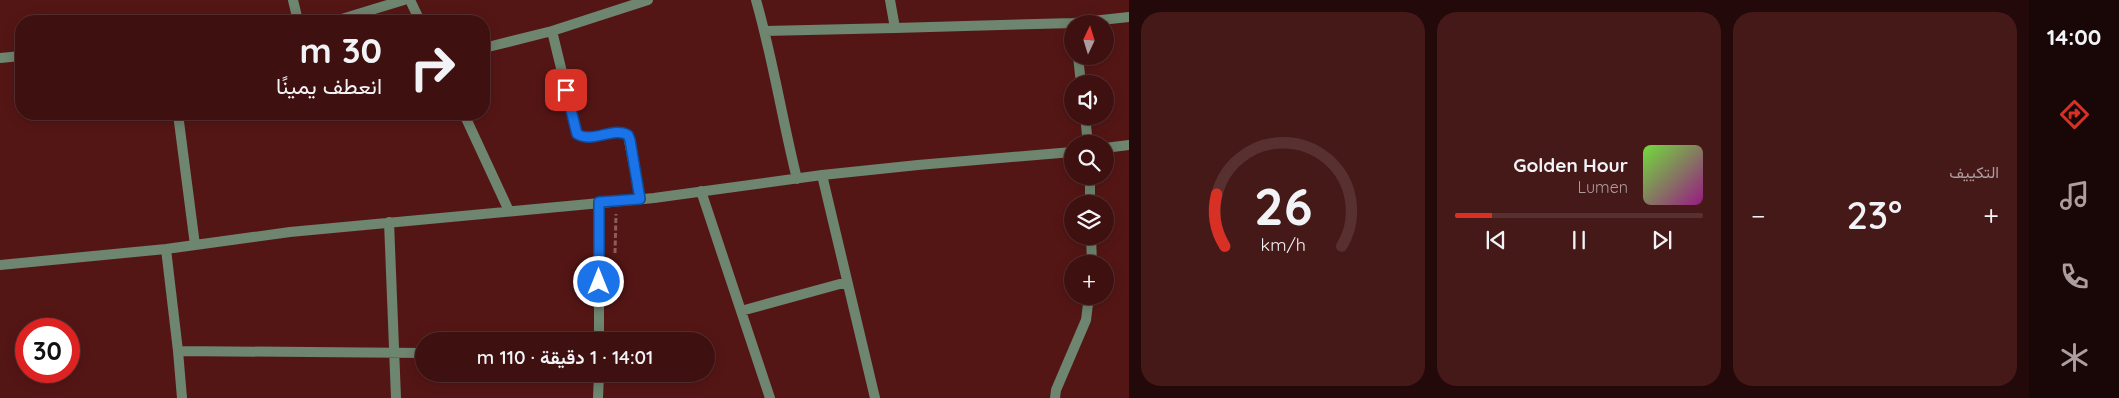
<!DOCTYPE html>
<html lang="ar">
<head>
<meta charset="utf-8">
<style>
  :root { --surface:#3f1010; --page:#461919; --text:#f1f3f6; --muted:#ad9d9f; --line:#583030; --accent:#d93025 }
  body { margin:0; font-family:Quicksand,Vazirmatn,sans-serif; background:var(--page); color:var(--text); direction:rtl; height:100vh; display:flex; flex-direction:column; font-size:19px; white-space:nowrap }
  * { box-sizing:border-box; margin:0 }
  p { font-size:16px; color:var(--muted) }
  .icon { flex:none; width:28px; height:28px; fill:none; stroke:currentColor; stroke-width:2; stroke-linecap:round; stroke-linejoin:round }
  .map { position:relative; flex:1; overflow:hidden; direction:ltr }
  .side { display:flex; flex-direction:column; gap:12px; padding:12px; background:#230909; width:900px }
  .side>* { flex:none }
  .hud { position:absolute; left:15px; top:15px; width:475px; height:105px; border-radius:20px; box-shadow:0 2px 12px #0003,0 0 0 1px var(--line); direction:rtl; background:#3f1010; color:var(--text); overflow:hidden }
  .needle { width:32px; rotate:4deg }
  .fabs { position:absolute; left:1064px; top:15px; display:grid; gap:10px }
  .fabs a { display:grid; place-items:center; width:50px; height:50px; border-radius:50%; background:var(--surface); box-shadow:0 2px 12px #0003,0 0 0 1px var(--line); font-size:25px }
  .speed { position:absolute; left:15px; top:318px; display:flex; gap:10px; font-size:25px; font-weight:700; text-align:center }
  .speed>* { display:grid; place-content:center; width:65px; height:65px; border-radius:50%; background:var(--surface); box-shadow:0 2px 12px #0003,0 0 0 1px var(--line); line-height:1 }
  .speed .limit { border:8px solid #d22; background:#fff; color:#111 }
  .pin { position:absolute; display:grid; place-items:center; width:42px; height:42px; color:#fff; margin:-21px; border-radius:10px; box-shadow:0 2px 8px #0006 }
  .me { position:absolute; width:55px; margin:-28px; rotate:0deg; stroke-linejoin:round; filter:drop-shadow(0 0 4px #0008) }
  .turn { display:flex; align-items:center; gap:18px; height:105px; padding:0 25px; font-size:22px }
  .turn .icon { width:65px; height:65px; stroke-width:2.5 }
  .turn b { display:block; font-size:35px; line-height:42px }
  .big { font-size:38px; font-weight:600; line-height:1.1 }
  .side .tile { flex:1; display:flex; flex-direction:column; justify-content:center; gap:8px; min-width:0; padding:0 18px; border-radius:20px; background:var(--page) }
  .side .dial { align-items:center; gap:0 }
  .dial svg { height:130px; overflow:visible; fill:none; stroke:var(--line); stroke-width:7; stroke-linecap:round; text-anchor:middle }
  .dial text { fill:var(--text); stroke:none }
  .song { display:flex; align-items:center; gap:15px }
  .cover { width:60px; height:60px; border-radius:8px; background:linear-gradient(135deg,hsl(100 70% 55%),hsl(310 70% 35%)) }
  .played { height:5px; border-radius:2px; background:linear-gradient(90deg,var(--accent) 15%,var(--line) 15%) }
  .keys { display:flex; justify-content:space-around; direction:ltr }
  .heat { display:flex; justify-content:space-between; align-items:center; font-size:28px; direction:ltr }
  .side .tiles { flex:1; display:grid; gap:12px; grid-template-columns:repeat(3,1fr) }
  .trip { position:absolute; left:415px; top:332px; width:300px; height:50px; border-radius:25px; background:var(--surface); box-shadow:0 2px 12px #0003,0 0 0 1px var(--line); font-weight:600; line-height:50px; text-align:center; direction:rtl }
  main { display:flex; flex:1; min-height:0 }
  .tab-bar { display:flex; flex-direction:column; width:90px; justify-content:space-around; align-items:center; background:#190606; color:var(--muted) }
  .tab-bar .icon { width:35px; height:35px }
  .tab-bar .on { color:var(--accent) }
  .tab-bar b { font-size:22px; color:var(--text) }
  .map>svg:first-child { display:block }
</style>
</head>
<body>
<main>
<nav class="tab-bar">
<b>14:00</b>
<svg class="icon on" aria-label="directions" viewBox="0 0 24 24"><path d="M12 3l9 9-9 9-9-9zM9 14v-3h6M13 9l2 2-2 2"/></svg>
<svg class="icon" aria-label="music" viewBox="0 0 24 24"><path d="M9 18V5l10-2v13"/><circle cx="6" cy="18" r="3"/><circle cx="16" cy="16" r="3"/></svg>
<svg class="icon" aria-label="phone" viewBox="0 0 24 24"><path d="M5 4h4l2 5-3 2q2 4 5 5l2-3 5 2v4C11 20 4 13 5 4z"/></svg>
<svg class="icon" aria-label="climate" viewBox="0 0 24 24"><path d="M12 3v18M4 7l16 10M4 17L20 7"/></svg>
</nav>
<section class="side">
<div class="tiles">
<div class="tile"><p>التكييف</p>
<div class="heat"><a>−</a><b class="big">23°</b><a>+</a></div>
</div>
<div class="tile">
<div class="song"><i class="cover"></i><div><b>Golden Hour</b><p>Lumen</p></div></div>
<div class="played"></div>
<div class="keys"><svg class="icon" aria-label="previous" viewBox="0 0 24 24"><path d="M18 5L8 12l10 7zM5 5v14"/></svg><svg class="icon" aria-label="pause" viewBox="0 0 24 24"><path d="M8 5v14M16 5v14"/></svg><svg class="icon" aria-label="next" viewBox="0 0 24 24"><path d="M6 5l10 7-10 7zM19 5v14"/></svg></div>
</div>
<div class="tile dial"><svg viewBox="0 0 100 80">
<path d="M14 69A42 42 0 1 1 86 69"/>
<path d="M14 69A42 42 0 0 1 9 37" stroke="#d93025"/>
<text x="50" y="56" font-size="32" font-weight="700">26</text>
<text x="50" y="72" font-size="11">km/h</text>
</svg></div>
</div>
</section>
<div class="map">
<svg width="1129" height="398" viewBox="0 0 1129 398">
  <rect width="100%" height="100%" fill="#541615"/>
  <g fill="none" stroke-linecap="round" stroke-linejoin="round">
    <path stroke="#8b5c5b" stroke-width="3" stroke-dasharray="5 2.5" stroke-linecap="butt" d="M615,253L616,214"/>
    <path stroke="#6e856f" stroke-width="10" d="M293,0L298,21
      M410,0L420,21
      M756,0C773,59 782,119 797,179
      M335,21L404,0
      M895,28L1074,23L1129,17
      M552,31L577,134C593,144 613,126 628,135L640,199
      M765,31L895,28L890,0
      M484,48L552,31L648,0
      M1078,56L1081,84
      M0,58L21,56
      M178,114L195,245
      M464,114L509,211
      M1085,116L1088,144
      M1105,148L1129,145
      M822,175L875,398
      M1090,176V204
      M701,191L770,398
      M599,202V341
      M389,222L396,398
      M1091,236L1092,264
      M166,249L178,351L182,398
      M0,265L166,249L290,232L654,198L822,175L918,165L1072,152
      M741,311L847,282
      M178,351L424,353
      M598,398L599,374
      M1055,398L1056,390L1086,320L1089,296"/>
  </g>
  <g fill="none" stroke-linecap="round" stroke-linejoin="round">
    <g stroke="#114b97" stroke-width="12">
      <path id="route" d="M566,90L577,134C593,144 613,126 628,135L630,140L640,199L599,202V282"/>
    </g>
    <use href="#route" stroke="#1a73e8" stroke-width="9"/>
  </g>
</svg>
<div class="fabs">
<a><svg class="needle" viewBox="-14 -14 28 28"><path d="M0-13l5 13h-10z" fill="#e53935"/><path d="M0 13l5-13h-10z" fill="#ad9d9f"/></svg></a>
<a><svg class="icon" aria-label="sound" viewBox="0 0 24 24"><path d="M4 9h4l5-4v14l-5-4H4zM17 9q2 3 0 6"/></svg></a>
<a><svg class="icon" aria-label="search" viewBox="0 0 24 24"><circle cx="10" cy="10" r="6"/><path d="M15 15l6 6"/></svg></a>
<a><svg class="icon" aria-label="layers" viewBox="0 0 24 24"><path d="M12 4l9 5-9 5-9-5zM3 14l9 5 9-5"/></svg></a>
<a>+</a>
</div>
<div class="speed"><div class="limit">30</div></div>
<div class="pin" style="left:566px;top:90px;background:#d93025"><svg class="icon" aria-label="arrive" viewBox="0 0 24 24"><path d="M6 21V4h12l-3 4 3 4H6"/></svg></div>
<svg class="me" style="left:599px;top:282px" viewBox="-20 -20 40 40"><circle r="17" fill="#1a73e8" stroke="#fff" stroke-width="3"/><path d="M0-11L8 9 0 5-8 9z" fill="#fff"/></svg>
<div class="trip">14:01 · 1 دقيقة · 110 m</div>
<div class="hud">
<div class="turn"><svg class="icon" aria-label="right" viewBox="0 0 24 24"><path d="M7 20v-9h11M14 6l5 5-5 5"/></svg><div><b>30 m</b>انعطف يمينًا</div></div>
</div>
</div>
</main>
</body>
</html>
